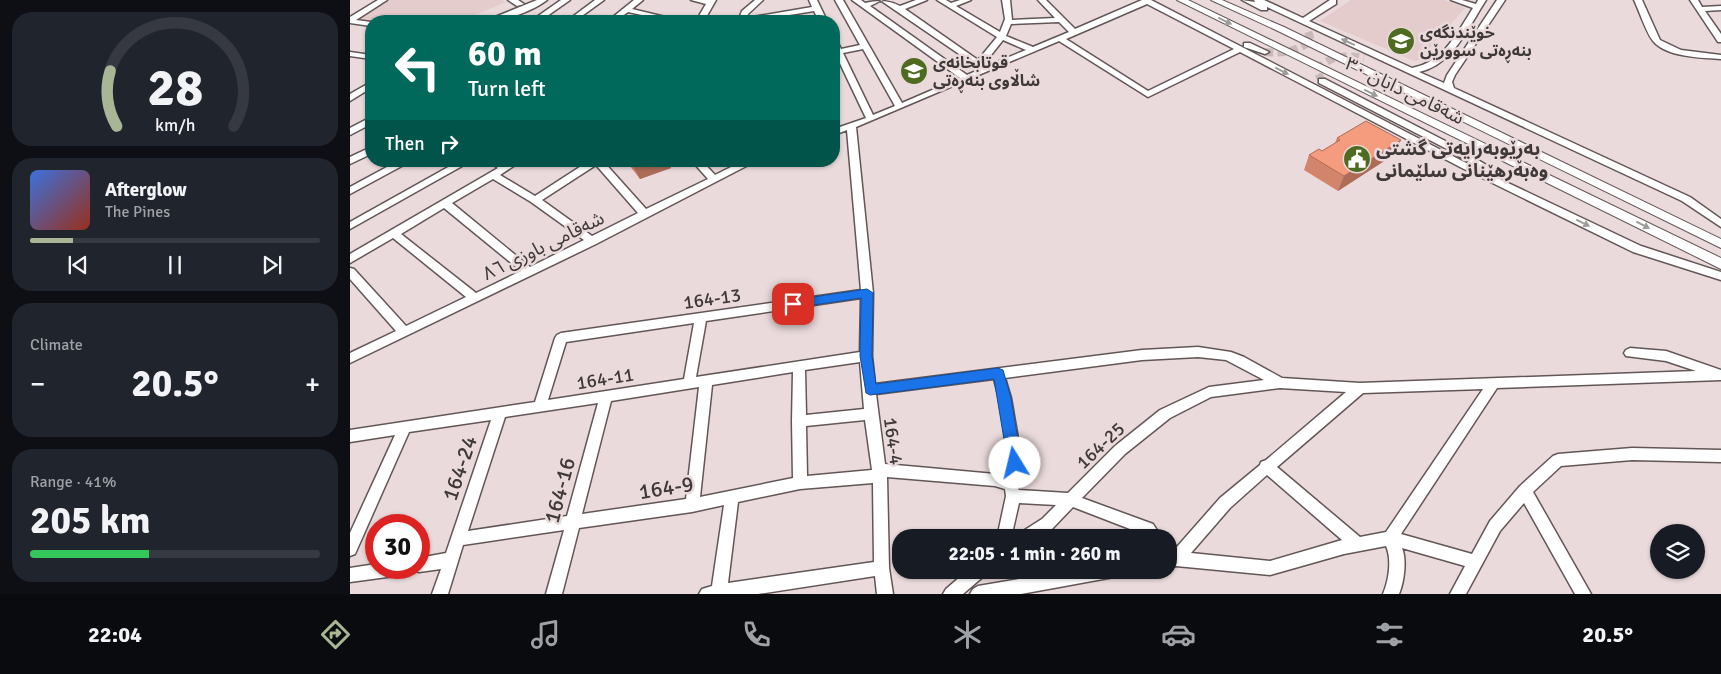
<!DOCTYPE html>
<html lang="en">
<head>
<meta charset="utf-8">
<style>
  :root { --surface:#171b24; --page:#20242c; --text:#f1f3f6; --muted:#9ea1a6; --line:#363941; --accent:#a8b695 }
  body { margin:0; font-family:Signika,"Noto Sans Arabic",sans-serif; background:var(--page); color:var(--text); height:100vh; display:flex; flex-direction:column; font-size:19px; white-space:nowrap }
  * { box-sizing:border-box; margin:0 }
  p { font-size:16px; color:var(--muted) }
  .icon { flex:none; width:28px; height:28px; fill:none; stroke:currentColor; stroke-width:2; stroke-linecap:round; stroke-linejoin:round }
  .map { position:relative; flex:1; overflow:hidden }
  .side { display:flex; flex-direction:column; gap:12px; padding:12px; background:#0d0f14; width:350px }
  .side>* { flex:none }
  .banner { position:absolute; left:15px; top:15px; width:475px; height:152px; border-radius:20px; box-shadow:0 1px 4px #0004; background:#00695c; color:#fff; overflow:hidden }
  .buttons { position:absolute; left:1300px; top:524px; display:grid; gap:10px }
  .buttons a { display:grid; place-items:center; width:55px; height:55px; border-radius:50%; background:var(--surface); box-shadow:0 1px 4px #0004; font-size:25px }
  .speed { position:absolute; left:15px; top:514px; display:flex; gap:10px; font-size:25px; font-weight:700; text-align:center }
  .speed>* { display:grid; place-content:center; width:65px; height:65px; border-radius:50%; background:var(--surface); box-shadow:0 1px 4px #0004; line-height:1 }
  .speed .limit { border:8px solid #d22; background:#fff; color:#111 }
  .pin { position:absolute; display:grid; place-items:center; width:42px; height:42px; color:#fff; margin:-21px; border-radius:10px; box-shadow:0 2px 8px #0006 }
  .me { position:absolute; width:55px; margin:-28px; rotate:351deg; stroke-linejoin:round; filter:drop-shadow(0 0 4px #0008) }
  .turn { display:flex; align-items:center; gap:18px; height:105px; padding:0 20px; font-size:22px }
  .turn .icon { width:65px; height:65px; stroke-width:2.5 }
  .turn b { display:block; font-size:35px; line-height:42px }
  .then { display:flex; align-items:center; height:48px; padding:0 20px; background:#0003; gap:10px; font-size:19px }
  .big { font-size:38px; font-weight:800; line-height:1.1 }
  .side .widget { flex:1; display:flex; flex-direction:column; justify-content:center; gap:8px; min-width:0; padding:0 18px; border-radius:20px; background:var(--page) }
  .side .dial { align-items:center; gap:0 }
  .dial svg { height:130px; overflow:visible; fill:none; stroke:var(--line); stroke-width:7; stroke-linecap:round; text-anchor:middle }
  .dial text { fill:var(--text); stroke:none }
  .song { display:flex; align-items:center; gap:15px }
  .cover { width:60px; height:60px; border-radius:8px; background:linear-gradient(135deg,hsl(220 70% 55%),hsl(10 70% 35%)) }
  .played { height:5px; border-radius:2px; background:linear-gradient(90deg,var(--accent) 15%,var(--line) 15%) }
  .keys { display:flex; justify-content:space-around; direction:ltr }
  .heat { display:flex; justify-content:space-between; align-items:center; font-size:28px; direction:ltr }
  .charge { height:8px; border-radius:4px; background:linear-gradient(90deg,#34c759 41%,var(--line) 0) }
  .trip { position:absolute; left:542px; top:529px; width:285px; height:50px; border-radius:20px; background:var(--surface); box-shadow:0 1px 4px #0004; font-weight:800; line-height:50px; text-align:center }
  .tab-bar { display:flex; height:80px; justify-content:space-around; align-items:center; background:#090b0e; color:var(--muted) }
  .tab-bar .icon { width:35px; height:35px }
  .tab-bar .current { color:var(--accent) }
  .tab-bar b { font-size:22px; color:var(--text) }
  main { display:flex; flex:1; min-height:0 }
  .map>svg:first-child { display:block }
</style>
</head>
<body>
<main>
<section class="side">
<div class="widget dial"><svg viewBox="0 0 100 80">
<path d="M14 69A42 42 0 1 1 86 69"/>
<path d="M14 69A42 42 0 0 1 10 35" stroke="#a8b695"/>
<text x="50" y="56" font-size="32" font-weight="700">28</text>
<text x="50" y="72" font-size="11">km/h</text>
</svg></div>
<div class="widget">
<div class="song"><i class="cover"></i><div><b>Afterglow</b><p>The Pines</p></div></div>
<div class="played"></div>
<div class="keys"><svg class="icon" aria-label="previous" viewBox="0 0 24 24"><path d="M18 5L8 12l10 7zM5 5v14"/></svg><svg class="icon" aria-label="pause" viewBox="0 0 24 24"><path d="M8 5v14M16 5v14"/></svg><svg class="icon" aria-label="next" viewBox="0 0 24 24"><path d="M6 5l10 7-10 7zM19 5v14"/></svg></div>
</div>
<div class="widget"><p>Climate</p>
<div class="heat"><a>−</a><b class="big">20.5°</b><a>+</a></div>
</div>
<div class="widget"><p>Range · 41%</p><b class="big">205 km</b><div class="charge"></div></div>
</section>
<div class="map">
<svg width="1371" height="594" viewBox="0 0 1371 594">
  <rect width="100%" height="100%" fill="#eadadb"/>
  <path fill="#e4cbcc" d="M35,0H152L156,2L110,21H24L4,19Z
    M1001,0H1094L1115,8L1069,60L1065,61L970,21Z"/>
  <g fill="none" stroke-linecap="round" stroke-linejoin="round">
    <path stroke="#c8babb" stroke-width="8" stroke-dasharray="8 4.5" stroke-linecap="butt" d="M915,52C933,54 947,51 961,41L958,31
      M972,81L967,71C978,55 996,55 1014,58"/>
    <g stroke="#635656" stroke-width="3">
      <path id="minor" d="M28,0H37L6,20L21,22V26L0,23V17Z
        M158,0H168L174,4L167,6Z
        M187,0H197C183,11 153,22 135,21Z
        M211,0H220L190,21H181Z
        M245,0H254L225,21H217Z
        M284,0H293L282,9L332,21H319L278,12L266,21H258Z
        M341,0H366L354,21H346L356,4Z
        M405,0H413L398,14L397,18L462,7L459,0H467L477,21H469L464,11L403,21H388L392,11Z
        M485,0H493L552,103L610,78L502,0H511L515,3C528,0 539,0 550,6L566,0H577L555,9L628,60L647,37L587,0H596L601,3L610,0H621L606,6L650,32L655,19L652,0H660L662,20L705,18L688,0H696L725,29L792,0H801L1118,164L1291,246L1371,272V280L1283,252L1112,168L890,52L798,97L709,41L506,127L523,293L522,356L525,384L792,350L848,347L881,352L894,357L932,378L1010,383L1346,371L1316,361L1276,356L1274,353L1276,350L1280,348L1316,351L1371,370V380L1147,388L1051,534L1122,554L1140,521L1170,486L1203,456L1208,454L1282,448L1371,450V462L1282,460L1211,466L1183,492L1241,594H1225L1174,503L1150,531L1116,594H1100L1115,566L1052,548C1057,560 1054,582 1049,594H1033C1039,580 1042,559 1036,546L994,554L920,575L826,566L819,567V545L826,548L870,498L910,465L911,462L916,460L996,392L930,388L861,397L820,418L775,454L732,498L803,524L812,538H796L793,534L723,507L702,529L689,538H668L670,533L692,519L706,505L669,503L661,538H647L656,496L655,489L645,486L537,477L539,568L543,594H527L525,576L408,594H349L352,589L362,586L374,505L342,512L229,528L212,594H196L214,530L113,545L98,594H82L91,569L69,572L64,570L63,568H69V558L96,553L141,420L59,432L5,554L0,556V533L45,435L0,442V430L185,402L205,338L207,335L211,333L511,290L497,130L484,135V129L516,118L486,55H484V41H487L491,49L510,45ZM532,0L533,2L631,69L617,75L520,6ZM797,4L884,49L798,91L716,39ZM709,22L719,32L683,47L656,36L661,24ZM653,40L676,50L637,66L634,64ZM513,49L545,106L523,115L493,53ZM511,298L510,352L346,377L356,321ZM344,323L334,379L198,400L216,342ZM848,357L876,360L914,380L859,387L810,410L765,446L718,493L669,490L667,487L673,483L675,479L661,398L655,378L792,360ZM510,362L514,409L456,415L455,370ZM443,372L442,421L443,478L350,497L362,385ZM644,379L649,398L661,476L659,477L645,474L535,464L526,394ZM349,387L336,499L232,514L261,401ZM1133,389L1036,532L1010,537L927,467L1013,393ZM248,403L217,516L118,531L155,417ZM515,420L522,470L457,476L456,426ZM917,475L992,540L920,561L841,553L880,508ZM523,483L524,562L378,583L388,502L450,489Z
        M892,0L905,2L904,0H914L953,18L980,0H986V4L959,21L1062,68C1094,62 1107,33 1123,8L1101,0H1112L1126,4L1128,0H1136C1119,26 1103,65 1069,72L1094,83L1097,75L1147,0H1155L1105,75L1102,82L1104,88L1340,197L1371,219V227L1332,201L917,7V10H911Z
        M1284,0H1292L1310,40L1331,50L1371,55V59C1353,58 1317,57 1304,42C1297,35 1289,10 1284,0Z
        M1340,0H1348L1352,7L1371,6V10L1355,11L1371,34V42H1368Z
        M894,43H900L919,52L915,54L894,47Z
        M0,52L21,55V59L0,56Z
        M969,79H975L1101,144L1143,169L1138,172L1135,171L1095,148L969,83Z
        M21,82V88L0,101V94Z
        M21,117V124L0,135V128Z
        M21,147V154L0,164V157Z
        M48,161H61L0,194V187Z
        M109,161H121L0,229V222Z
        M138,161H150L155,164L159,161H171L150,175L185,196L239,161H253L296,209L358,179L342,161H352L365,175L393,161H406L246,244L0,363V353L46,331L0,279V268L4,269L56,326L116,297L43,238L0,263V254L148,168ZM246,165L288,213L242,236L192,200ZM143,179L181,202L234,240L180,267L102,203ZM94,208L171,271L126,293L51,234Z
        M26,564V568H59L57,573L52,575L0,582V568Z
        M618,570H637L635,575L613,594H593L596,589Z
        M722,570H771L769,575L764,577L671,594H620L623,589L628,586Z"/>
    </g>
    <g stroke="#635656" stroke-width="2">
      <path id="major" d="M827,0H838L1371,258V269Z
        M861,0H872L934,27L1371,239V248L928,31Z"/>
    </g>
    <use href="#minor" fill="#fff" fill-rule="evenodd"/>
    <use href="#major" fill="#fff" fill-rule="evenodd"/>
  </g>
  <path fill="#d3856c" d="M987,138L1045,154L988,191L954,170L959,155L972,151L985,143Z
    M276,161H325L326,164L320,166L321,168L290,179Z"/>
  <path fill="#ac6c58" d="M1051,140L1045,154L988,191L994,176Z
    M303,161H325L326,164L320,166L321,168L290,179L284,168Z"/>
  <path fill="#f59b7e" stroke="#ac6c58" d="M1016,121L1051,140L994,176L959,155L969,149L972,151L990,140L987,138Z
    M279,161H303L284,168Z"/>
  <defs><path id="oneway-solid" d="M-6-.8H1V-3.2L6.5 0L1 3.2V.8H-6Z" transform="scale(1.25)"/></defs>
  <g fill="#9f9c9c">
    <use href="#oneway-solid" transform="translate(875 21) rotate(26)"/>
    <use href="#oneway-solid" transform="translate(998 42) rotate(-155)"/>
    <use href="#oneway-solid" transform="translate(932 71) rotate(27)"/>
    <use href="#oneway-solid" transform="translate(1021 93) rotate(26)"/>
    <use href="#oneway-solid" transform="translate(1233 223) rotate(26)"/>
    <use href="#oneway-solid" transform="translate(1293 225) rotate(27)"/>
  </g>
  <path fill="#1a73e8" stroke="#114b97" d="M517,289L523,293L522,356L526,384L648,368L653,370L661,398L672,463L670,467L665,469L660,467L658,463L644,379L520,395L516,393L510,356L511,298L443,308L438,304L443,300Z"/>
  <defs>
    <g id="school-disc" transform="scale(1.4375)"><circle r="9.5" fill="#4f6b1f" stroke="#eadadb"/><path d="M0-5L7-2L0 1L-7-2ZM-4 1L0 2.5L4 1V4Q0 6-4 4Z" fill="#fff"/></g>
    <g id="civic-disc" transform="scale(1.4375)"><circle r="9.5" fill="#4f6b1f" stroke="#eadadb"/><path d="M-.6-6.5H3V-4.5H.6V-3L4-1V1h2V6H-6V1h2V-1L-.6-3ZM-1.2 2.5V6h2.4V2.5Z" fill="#fff"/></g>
  </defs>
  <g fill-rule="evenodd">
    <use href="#school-disc" x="1051" y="41"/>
    <use href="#school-disc" x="564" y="71"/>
    <use href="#civic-disc" x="1007" y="159"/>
  </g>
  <g text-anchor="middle" stroke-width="5" stroke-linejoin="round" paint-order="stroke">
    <g font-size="16" font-weight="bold" fill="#3f3939" stroke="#eadadb" text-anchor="start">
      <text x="1070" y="38">خوێندنگەی<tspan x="1070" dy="18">بنەڕەتی سوورێن</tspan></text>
      <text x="583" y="68">قوتابخانەی<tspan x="583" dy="18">شاڵاوی بنەڕەتی</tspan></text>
    </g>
    <g font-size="19" fill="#3f3939" stroke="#eadadb">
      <text transform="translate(1055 90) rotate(26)" y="7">شەقامی دابان ٣٠</text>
      <text transform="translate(193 245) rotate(-26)" y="7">شەقامی باوزی ٨٦</text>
      <text transform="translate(362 298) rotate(-8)" y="7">164-13</text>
      <text transform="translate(255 378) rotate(-9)" y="7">164-11</text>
      <text transform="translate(544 441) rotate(82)" y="7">164-4</text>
      <text transform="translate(750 445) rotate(-43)" y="7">164-25</text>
    </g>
    <g font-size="19" font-weight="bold" fill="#3f3939" stroke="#eadadb" text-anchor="start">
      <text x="1026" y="155">بەڕێوبەرایەتی گشتی<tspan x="1026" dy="22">وەبەرهێنانی سلێمانی</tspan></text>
    </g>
    <g font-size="22" fill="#3f3939" stroke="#eadadb">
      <text transform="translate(109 468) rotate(-71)" y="8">164-24</text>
      <text transform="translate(316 487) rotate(-9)" y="8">164-9</text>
      <text transform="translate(209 490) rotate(-75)" y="8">164-16</text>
    </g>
  </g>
</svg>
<div class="buttons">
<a><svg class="icon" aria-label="layers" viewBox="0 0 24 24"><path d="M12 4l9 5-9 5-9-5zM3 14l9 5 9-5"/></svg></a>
</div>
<div class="speed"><div class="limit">30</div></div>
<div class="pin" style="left:443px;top:304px;background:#d93025"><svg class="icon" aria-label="arrive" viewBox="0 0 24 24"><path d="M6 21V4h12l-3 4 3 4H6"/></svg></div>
<svg class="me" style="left:665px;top:463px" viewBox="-20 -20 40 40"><circle r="19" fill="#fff"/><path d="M0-13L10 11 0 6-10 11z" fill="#1a73e8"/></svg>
<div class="trip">22:05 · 1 min · 260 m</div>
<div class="banner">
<div class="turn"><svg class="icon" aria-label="left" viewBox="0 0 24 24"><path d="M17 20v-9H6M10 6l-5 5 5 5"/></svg><div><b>60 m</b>Turn left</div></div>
<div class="then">Then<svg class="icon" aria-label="right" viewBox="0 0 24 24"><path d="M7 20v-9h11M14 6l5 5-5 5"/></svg></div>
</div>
</div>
</main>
<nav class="tab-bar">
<b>22:04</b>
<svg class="icon current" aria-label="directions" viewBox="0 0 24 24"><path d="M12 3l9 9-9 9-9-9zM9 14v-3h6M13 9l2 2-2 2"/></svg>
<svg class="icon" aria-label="music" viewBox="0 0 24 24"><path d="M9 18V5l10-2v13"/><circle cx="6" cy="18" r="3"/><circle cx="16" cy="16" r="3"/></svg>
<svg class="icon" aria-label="phone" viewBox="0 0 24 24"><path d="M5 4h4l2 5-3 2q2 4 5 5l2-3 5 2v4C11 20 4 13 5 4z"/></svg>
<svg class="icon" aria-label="climate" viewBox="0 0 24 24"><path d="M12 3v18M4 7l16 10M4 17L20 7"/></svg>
<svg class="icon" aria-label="car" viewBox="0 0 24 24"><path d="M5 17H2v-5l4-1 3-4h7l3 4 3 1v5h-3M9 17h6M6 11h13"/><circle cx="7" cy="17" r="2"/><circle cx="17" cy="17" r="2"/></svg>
<svg class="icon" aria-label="filters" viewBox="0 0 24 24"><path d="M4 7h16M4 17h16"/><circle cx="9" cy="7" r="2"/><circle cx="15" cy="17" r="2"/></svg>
<b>20.5°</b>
</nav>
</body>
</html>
